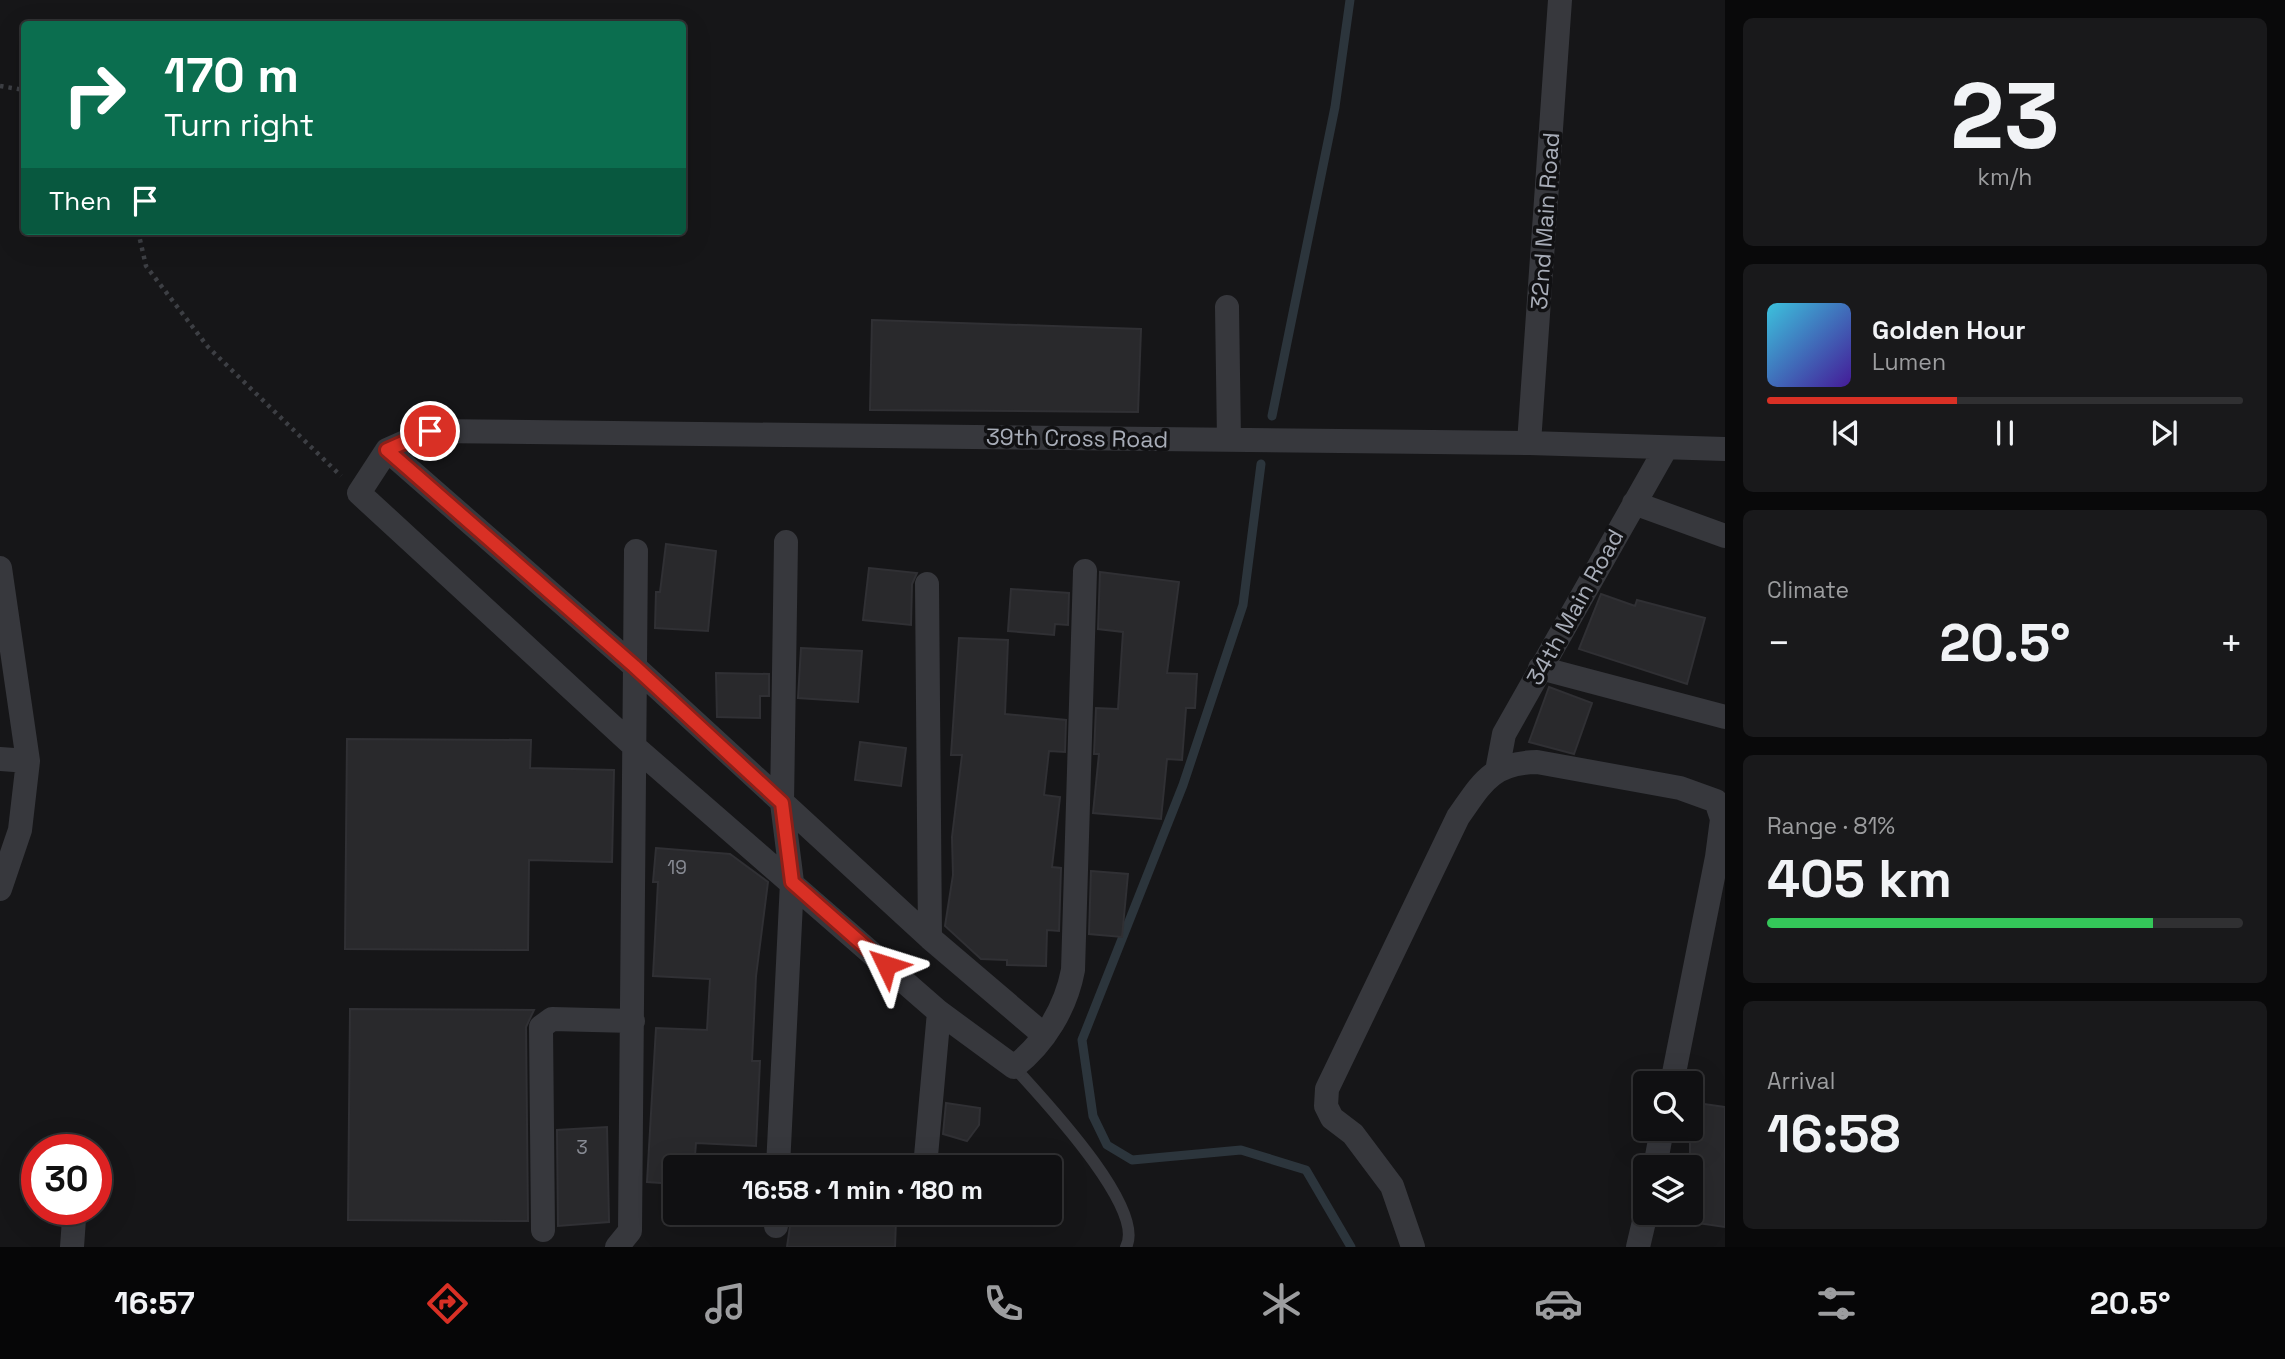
<!DOCTYPE html>
<html lang="en">
<head>
<meta charset="utf-8">
<style>
  :root { --surface:#101012; --page:#19191b; --text:#f1f3f6; --muted:#9c9d9f; --line:#303032; --accent:#d93025 }
  body { margin:0; font-family:"Space Grotesk",sans-serif; background:var(--page); color:var(--text); height:100vh; display:flex; flex-direction:column; font-size:26px; white-space:nowrap }
  * { box-sizing:border-box; margin:0 }
  p { font-size:23px; color:var(--muted) }
  .icon { flex:none; width:38px; height:38px; fill:none; stroke:currentColor; stroke-width:2; stroke-linecap:round; stroke-linejoin:round }
  .map { position:relative; flex:1; overflow:hidden }
  .panel { display:flex; flex-direction:column; gap:18px; padding:18px; background:#09090a; width:560px }
  .panel>* { flex:none }
  .hud { position:absolute; left:21px; top:21px; width:665px; height:214px; border-radius:7px; box-shadow:0 7px 28px #0002,0 0 0 2px var(--line); background:#0b6e4f; color:#fff; overflow:hidden }
  .buttons { position:absolute; left:1633px; top:1071px; display:grid; gap:14px }
  .buttons a { display:grid; place-items:center; width:70px; height:70px; border-radius:7px; background:var(--surface); box-shadow:0 7px 28px #0002,0 0 0 2px var(--line); font-size:35px }
  .speed { position:absolute; left:21px; top:1134px; display:flex; gap:14px; font-size:35px; font-weight:700; text-align:center }
  .speed>* { display:grid; place-content:center; width:91px; height:91px; border-radius:50%; background:var(--surface); box-shadow:0 7px 28px #0002,0 0 0 2px var(--line); line-height:1 }
  .speed .limit { border:10px solid #d22; background:#fff; color:#111 }
  .pin { position:absolute; display:grid; place-items:center; width:60px; height:60px; color:#fff; margin:-30px; border:4px solid #fff; border-radius:50%; box-shadow:0 2px 7px #0007 }
  .me { position:absolute; width:77px; margin:-38px; rotate:311deg; stroke-linejoin:round; filter:drop-shadow(0 0 5px #0008) }
  .turn { display:flex; align-items:center; gap:24px; height:147px; padding:0 28px; font-size:32px }
  .turn .icon { width:91px; height:91px; stroke-width:2.5 }
  .turn b { display:block; font-size:49px; line-height:60px }
  .then { display:flex; align-items:center; height:66px; padding:0 28px; background:#0003; gap:14px; font-size:26px }
  .big { font-size:52px; font-weight:800; line-height:1.1 }
  .panel .card { flex:1; display:flex; flex-direction:column; justify-content:center; gap:10px; min-width:0; padding:0 24px; border-radius:10px; background:var(--page) }
  .panel .dial { align-items:center; gap:0 }
  .dial b { font-size:91px; line-height:1 }
  .song { display:flex; align-items:center; gap:21px }
  .cover { width:84px; height:84px; border-radius:10px; background:linear-gradient(135deg,hsl(190 70% 55%),hsl(260 70% 35%)) }
  .played { height:7px; border-radius:4px; background:linear-gradient(90deg,var(--accent) 40%,var(--line) 40%) }
  .keys { display:flex; justify-content:space-around; direction:ltr }
  .heat { display:flex; justify-content:space-between; align-items:center; font-size:38px; direction:ltr }
  .charge { height:10px; border-radius:5px; background:linear-gradient(90deg,#34c759 81%,var(--line) 0) }
  .trip { position:absolute; left:663px; top:1155px; width:399px; height:70px; border-radius:7px; background:var(--surface); box-shadow:0 7px 28px #0002,0 0 0 2px var(--line); font-weight:800; line-height:70px; text-align:center }
  .tabs { display:flex; height:112px; justify-content:space-around; align-items:center; background:#060607; color:var(--muted) }
  .tabs .icon { width:49px; height:49px }
  .tabs .active { color:var(--accent) }
  .tabs b { font-size:32px; color:var(--text) }
  main { display:flex; flex:1; min-height:0 }
  .map>svg:first-child { display:block }
</style>
</head>
<body>
<main>
<div class="map">
<svg width="1725" height="1247" viewBox="0 0 1725 1247">
  <rect width="100%" height="100%" fill="#161618"/>
  <g fill="none" stroke-linecap="round" stroke-linejoin="round">
    <path stroke="#2c353c" stroke-width="9" d="M1272,416L1335,107L1350,0
      M1261,464L1243,605L1183,785L1082,1040L1093,1116L1107,1145L1132,1160L1241,1150L1306,1170L1351,1247"/>
  </g>
  <path fill="#29292c" stroke="#303034" stroke-width="2" d="M872,320L1141,329L1138,412L870,410Z
    M666,544L716,551L708,631L655,628L656,592H660Z
    M869,568L917,573L912,584L911,625L863,620Z
    M1100,572L1179,582L1167,673L1197,674L1195,708H1186L1182,760L1167,759L1161,819L1093,813L1099,754H1094L1096,708L1118,709L1123,632L1098,629Z
    M1011,589L1069,593L1068,625L1055,624L1054,635L1008,631Z
    M1601,594L1635,606L1637,600L1705,618L1687,684L1579,649Z
    M959,638L1008,640L1005,714L1066,720L1065,752L1049,751L1044,795L1060,797L1052,867L1061,868L1059,931L1047,930L1046,966L1007,965V960L981,959L945,926L953,875L952,837L962,755H951Z
    M801,648L862,651L858,702L798,698Z
    M716,673L769,674V696H760V718L717,717Z
    M1549,687L1592,703L1574,754L1529,742Z
    M347,739L531,740L530,768L614,770L612,862L529,860L528,950L345,949Z
    M860,742L906,748L901,786L855,780Z
    M656,848L730,854L768,882L756,976L752,1061H760L756,1146L696,1143L694,1167H676V1184L647,1182L656,1028L707,1030L710,979L653,976L658,882H653Z
    M1091,871L1128,874L1122,937L1089,934Z
    M350,1009L534,1010L526,1027L528,1221L348,1220Z
    M1690,1102L1725,1107V1227L1690,1222Z
    M946,1103L980,1108L979,1125L967,1141L943,1134Z
    M607,1127L609,1222L558,1226L557,1130Z
    M791,1219L896,1220L895,1247H787Z"/>
  <g fill="none" stroke-linecap="round" stroke-linejoin="round">
    <path stroke="#3d3f44" stroke-width="4.5" stroke-dasharray="3.5 5" stroke-linecap="butt" d="M0,86L24,90
      M138,231L146,266L208,347L341,476"/>
    <path stroke="#37383d" stroke-width="12" d="M1014,1067C1040,1096 1147,1208 1126,1247"/>
    <path stroke="#37383d" stroke-width="24" d="M1227,307L1229,440
      M1529,443L1560,0
      M387,450L634,666L930,938L1044,1035
      M1634,503L1725,536
      M0,568L28,761L20,830L0,889
      M1085,571L1073,970C1066,1007 1045,1043 1014,1067L939,1012L636,748L359,493L387,450L430,431L1529,443L1725,449
      M927,584L930,938
      M1540,668L1725,717
      M0,759L28,761
      M1497,771L1504,734L1666,448
      M778,1167L792,882L782,803L786,542
      M925,1167L939,1012
      M1655,1167L1662,1129
      M776,1226V1213
      M543,1230L541,1027L552,1019L633,1021
      M72,1247L74,1219
      M617,1247L630,1231L636,551
      M1413,1247L1392,1186L1353,1134L1332,1118L1326,1106L1327,1089L1458,817C1482,783 1491,763 1537,762L1680,788L1716,801L1722,819L1717,857L1672,1083
      M1638,1247L1646,1213"/>
  </g>
  <g fill="none" stroke-linecap="round" stroke-linejoin="round">
    <g stroke="#8d1f18" stroke-width="18">
      <path id="route" d="M430,431L387,450L634,666L782,803L792,882L886,965"/>
    </g>
    <use href="#route" stroke="#d93025" stroke-width="12"/>
  </g>
  <g text-anchor="middle" stroke-width="7" stroke-linejoin="round" paint-order="stroke">
    <g font-size="19" fill="#888b94">
      <text x="677" y="874">19</text>
      <text x="582" y="1154">3</text>
    </g>
    <g font-size="23" fill="#a8adb8" stroke="#111113">
      <text transform="translate(1545 221) rotate(-86)" y="8">32nd Main Road</text>
      <text transform="translate(1077 438) rotate(1)" y="8">39th Cross Road</text>
      <text transform="translate(1575 607) rotate(-61)" y="8">34th Main Road</text>
    </g>
  </g>
</svg>
<div class="buttons">
<a><svg class="icon" aria-label="search" viewBox="0 0 24 24"><circle cx="10" cy="10" r="6"/><path d="M15 15l6 6"/></svg></a>
<a><svg class="icon" aria-label="layers" viewBox="0 0 24 24"><path d="M12 4l9 5-9 5-9-5zM3 14l9 5 9-5"/></svg></a>
</div>
<div class="speed"><div class="limit">30</div></div>
<div class="pin" style="left:430px;top:431px;background:#d93025"><svg class="icon" aria-label="arrive" viewBox="0 0 24 24"><path d="M6 21V4h12l-3 4 3 4H6"/></svg></div>
<svg class="me" style="left:886px;top:965px" viewBox="-20 -20 40 40"><path d="M0-17L14 15 0 8-14 15z" fill="#d93025" stroke="#fff" stroke-width="4"/></svg>
<div class="trip">16:58 · 1 min · 180 m</div>
<div class="hud">
<div class="turn"><svg class="icon" aria-label="right" viewBox="0 0 24 24"><path d="M7 20v-9h11M14 6l5 5-5 5"/></svg><div><b>170 m</b>Turn right</div></div>
<div class="then">Then<svg class="icon" aria-label="arrive" viewBox="0 0 24 24"><path d="M6 21V4h12l-3 4 3 4H6"/></svg></div>
</div>
</div>
<section class="panel">
<div class="card dial"><b>23</b><p>km/h</p></div>
<div class="card">
<div class="song"><i class="cover"></i><div><b>Golden Hour</b><p>Lumen</p></div></div>
<div class="played"></div>
<div class="keys"><svg class="icon" aria-label="previous" viewBox="0 0 24 24"><path d="M18 5L8 12l10 7zM5 5v14"/></svg><svg class="icon" aria-label="pause" viewBox="0 0 24 24"><path d="M8 5v14M16 5v14"/></svg><svg class="icon" aria-label="next" viewBox="0 0 24 24"><path d="M6 5l10 7-10 7zM19 5v14"/></svg></div>
</div>
<div class="card"><p>Climate</p>
<div class="heat"><a>−</a><b class="big">20.5°</b><a>+</a></div>
</div>
<div class="card"><p>Range · 81%</p><b class="big">405 km</b><div class="charge"></div></div>
<div class="card"><p>Arrival</p><b class="big">16:58</b></div>
</section>
</main>
<nav class="tabs">
<b>16:57</b>
<svg class="icon active" aria-label="directions" viewBox="0 0 24 24"><path d="M12 3l9 9-9 9-9-9zM9 14v-3h6M13 9l2 2-2 2"/></svg>
<svg class="icon" aria-label="music" viewBox="0 0 24 24"><path d="M9 18V5l10-2v13"/><circle cx="6" cy="18" r="3"/><circle cx="16" cy="16" r="3"/></svg>
<svg class="icon" aria-label="phone" viewBox="0 0 24 24"><path d="M5 4h4l2 5-3 2q2 4 5 5l2-3 5 2v4C11 20 4 13 5 4z"/></svg>
<svg class="icon" aria-label="climate" viewBox="0 0 24 24"><path d="M12 3v18M4 7l16 10M4 17L20 7"/></svg>
<svg class="icon" aria-label="car" viewBox="0 0 24 24"><path d="M5 17H2v-5l4-1 3-4h7l3 4 3 1v5h-3M9 17h6M6 11h13"/><circle cx="7" cy="17" r="2"/><circle cx="17" cy="17" r="2"/></svg>
<svg class="icon" aria-label="filters" viewBox="0 0 24 24"><path d="M4 7h16M4 17h16"/><circle cx="9" cy="7" r="2"/><circle cx="15" cy="17" r="2"/></svg>
<b>20.5°</b>
</nav>
</body>
</html>
